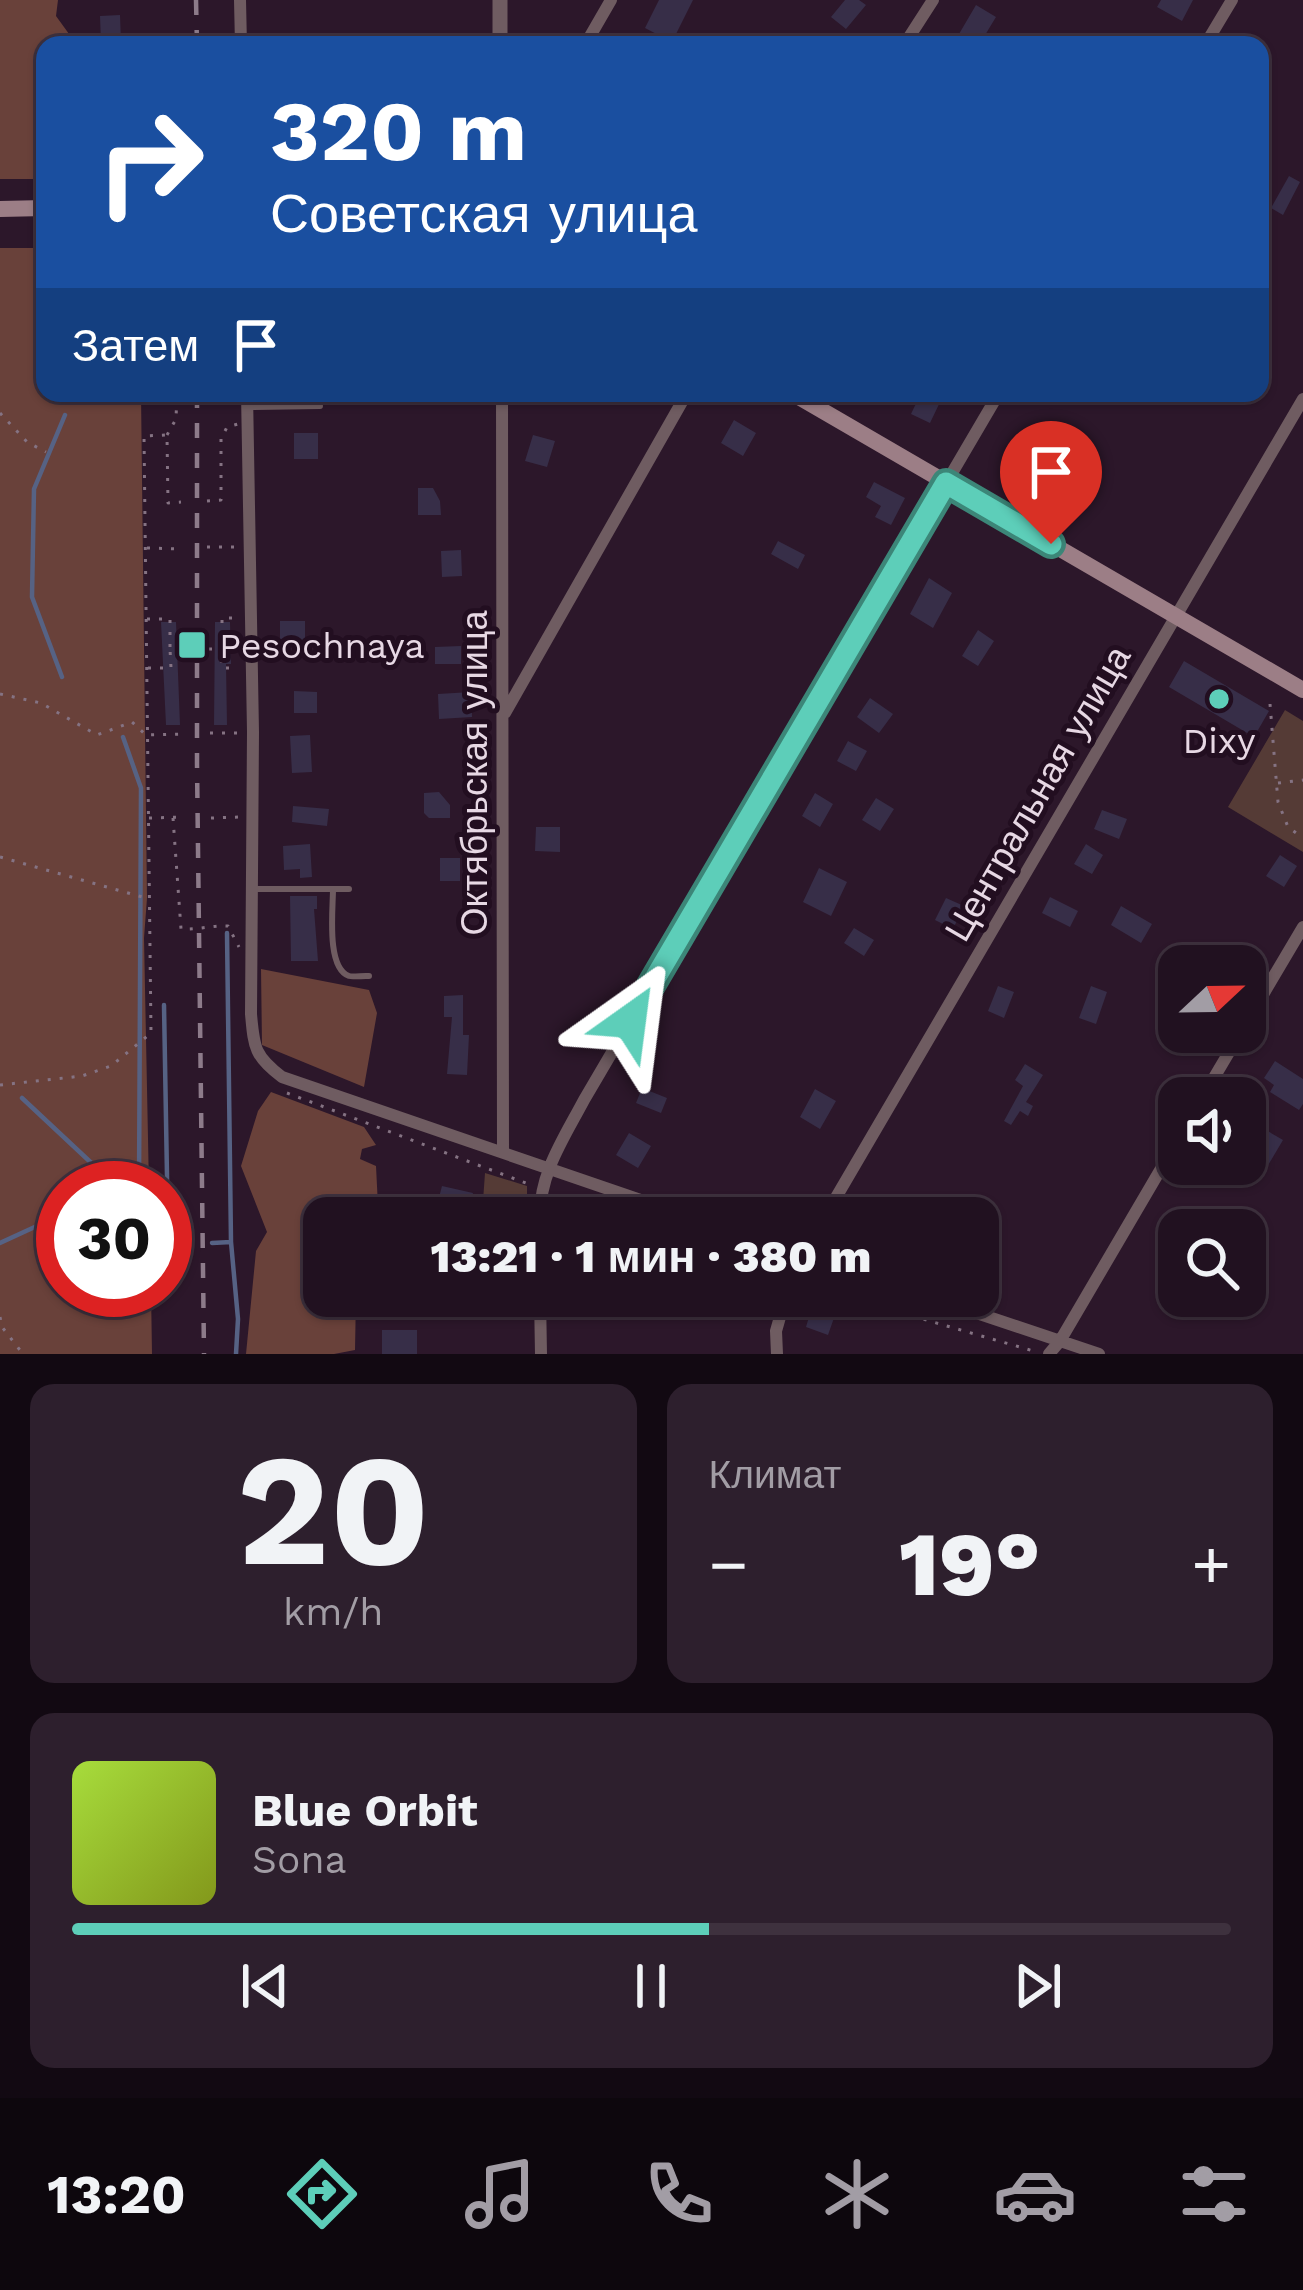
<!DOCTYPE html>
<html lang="ru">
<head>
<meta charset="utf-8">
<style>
  :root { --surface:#211120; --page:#2d1f2d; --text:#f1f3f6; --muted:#a29da5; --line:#3e313e; --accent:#5dceb9 }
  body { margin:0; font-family:"Work Sans",sans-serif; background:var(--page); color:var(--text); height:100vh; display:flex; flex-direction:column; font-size:45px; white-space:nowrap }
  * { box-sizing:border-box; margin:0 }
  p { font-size:39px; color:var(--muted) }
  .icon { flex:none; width:66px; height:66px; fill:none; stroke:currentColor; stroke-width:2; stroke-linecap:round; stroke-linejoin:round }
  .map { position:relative; height:1354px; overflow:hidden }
  .sheet { display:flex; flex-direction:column; gap:30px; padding:30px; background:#120912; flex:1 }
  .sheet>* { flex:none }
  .top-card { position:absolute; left:36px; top:36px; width:1233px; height:366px; border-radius:24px; box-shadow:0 3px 9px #0004,0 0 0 3px var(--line); background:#1a4fa0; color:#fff; overflow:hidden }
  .needle { width:78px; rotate:68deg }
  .tools { position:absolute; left:1158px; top:945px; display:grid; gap:24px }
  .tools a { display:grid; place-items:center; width:108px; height:108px; border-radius:24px; background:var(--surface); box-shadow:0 3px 9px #0004,0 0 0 3px var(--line); font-size:60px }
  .speed { position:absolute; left:36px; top:1161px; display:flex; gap:24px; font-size:60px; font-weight:700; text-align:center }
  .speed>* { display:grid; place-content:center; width:156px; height:156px; border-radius:50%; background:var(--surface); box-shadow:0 3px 9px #0004,0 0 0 3px var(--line); line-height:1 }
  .speed .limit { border:18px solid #d22; background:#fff; color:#111 }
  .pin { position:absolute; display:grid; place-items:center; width:102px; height:102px; color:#fff; margin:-123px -51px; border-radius:50% 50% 50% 0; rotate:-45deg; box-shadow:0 0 12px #0007 }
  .pin .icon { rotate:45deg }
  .me { position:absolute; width:132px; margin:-66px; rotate:31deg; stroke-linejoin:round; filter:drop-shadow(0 0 9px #0008) }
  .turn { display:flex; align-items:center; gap:42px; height:252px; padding:0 36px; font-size:54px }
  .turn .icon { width:156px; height:156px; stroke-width:2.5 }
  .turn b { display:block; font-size:84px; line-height:102px }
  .then { display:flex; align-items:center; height:114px; padding:0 36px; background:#0003; gap:24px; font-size:45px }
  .big { font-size:90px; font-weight:800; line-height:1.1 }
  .sheet .card { flex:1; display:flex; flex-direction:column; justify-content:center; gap:18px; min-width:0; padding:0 42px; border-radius:24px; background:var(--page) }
  .sheet .dial { align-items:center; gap:0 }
  .dial b { font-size:156px; line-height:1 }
  .song { display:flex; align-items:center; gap:36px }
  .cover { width:144px; height:144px; border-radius:18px; background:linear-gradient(135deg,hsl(80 70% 55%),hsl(70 70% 35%)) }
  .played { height:12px; border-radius:6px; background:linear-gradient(90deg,var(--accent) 55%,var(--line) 55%) }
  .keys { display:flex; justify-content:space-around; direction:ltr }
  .heat { display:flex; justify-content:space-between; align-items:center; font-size:66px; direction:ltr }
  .sheet .tiles { flex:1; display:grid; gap:30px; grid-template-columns:1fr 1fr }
  .card:last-child { grid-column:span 2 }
  .trip { position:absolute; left:303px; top:1197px; width:696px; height:120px; border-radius:24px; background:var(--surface); box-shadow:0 3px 9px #0004,0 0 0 3px var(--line); font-weight:800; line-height:120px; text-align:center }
  .tab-bar { display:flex; height:192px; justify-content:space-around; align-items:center; background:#0d070d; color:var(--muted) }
  .tab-bar .icon { width:84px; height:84px }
  .tab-bar .on { color:var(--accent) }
  .tab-bar b { font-size:54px; color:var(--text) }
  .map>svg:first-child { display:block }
</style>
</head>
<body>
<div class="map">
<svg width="1303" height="1354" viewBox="0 0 1303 1354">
  <rect width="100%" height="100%" fill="#2c172a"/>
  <path fill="#553b36" d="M1285,710L1303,721V852L1228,807Z
    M485,1173L527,1186V1202L483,1201Z"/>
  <path fill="#69413a" d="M0,0H58L56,16L77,45H45V179H0Z
    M0,248H45V393H141L147,898L144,938L149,1188H63V1290H151L152,1354H0Z
    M261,969L369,990L377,1013L364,1087L262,1045Z
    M271,1092L364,1127L376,1145L362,1149L360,1159L376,1166L378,1206L375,1218H324V1296H356L355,1350L334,1354H246L256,1251L267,1232L241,1166L258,1111Z"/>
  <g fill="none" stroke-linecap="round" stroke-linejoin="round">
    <path stroke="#566284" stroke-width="4.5" d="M62,677L32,597L34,489L65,415
      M123,737L141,788L139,1188
      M227,933L231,1242L238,1319L236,1354
      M164,1005L168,1233
      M22,1098L116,1186
      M115,1187L137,1166
      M0,1243L63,1214
      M212,1243L231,1242"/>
  </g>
  <path fill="#372e48" d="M659,0H693L672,42L645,28Z
    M845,0H859L866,5L846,29L831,17Z
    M1161,0H1193L1182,21L1157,7Z
    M976,5L996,17L979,45L959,34Z
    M120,15L121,42L101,43L100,16Z
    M1289,176L1300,182L1283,215L1271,208Z
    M921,393L941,400L930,423L911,414Z
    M734,420L756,433L743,456L721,443Z
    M294,433H318V459H294Z
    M533,435L555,441L547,467L525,461Z
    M1053,436L1077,452L1060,477L1036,461Z
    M874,482L905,498L891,525L875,517L881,506L866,497Z
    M418,488H433L440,501L441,515H418Z
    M778,541L805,555L798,569L771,554Z
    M461,550L462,576L442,577L441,551Z
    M929,578L952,593L933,628L910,614Z
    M280,621H305V643L280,644Z
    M161,622H176L180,725H166Z
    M215,622H230L231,664H226L227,725H214Z
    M978,630L994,641L978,666L962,656Z
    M461,646V664H435V647Z
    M1184,661L1269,711L1254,737L1169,687Z
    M294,691L317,692V713H294Z
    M471,692L472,717L439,719L438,694Z
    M870,698L893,714L879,733L857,717Z
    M310,735L312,772L292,773L290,736Z
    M848,741L867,751L856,771L837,761Z
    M439,792L450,805V818H429L424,813V793Z
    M815,793L833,804L820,827L802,816Z
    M876,798L894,809L880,831L862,820Z
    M293,806L329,809L327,826L292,822Z
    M1102,810L1127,819L1119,839L1094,829Z
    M536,827H560V852L535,851Z
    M310,844L312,877L300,878V869L284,870L283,846Z
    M1086,844L1103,855L1092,874L1074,864Z
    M1280,855L1297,866L1284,887L1266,876Z
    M440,858H460V881H440Z
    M819,868L847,882L831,916L803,902Z
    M290,896H317V909H314L318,961H291Z
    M1050,897L1078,911L1070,927L1042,913Z
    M946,898L964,906L953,929L935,920Z
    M1121,906L1152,924L1141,943L1111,925Z
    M854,928L874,940L864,956L844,943Z
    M998,986L1014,992L1004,1018L988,1011Z
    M1091,986L1107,992L1096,1024L1079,1018Z
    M463,995V1035H469L467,1075L447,1074L452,1017H444V996Z
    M1275,1061L1303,1079V1104L1299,1110L1270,1092L1274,1085L1264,1078Z
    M1025,1064L1043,1075L1026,1102L1033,1106L1028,1116L1020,1111L1011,1125L1004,1121L1023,1086L1015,1080Z
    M642,1088L667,1098L661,1113L636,1103Z
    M815,1089L836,1101L820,1129L800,1117Z
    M1254,1123L1283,1140L1267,1167L1245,1154V1138Z
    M629,1133L651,1146L638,1168L616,1155Z
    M442,1186L473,1193L467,1216L436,1209Z
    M812,1307L835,1315L828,1335L806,1327Z
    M382,1330H417V1354H382Z"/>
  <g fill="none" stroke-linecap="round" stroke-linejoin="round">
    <path stroke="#857383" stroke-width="3" stroke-dasharray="3 9" stroke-linecap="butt" d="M0,413L27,442L46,452
      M167,435L176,419L177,393
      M207,501L221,500V439L227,427L238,424
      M207,547H235
      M147,548L181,549
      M147,619H170V647
      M222,647V618H237
      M209,649H222V668H237
      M148,668H171L170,649H182
      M0,694L41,703L97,735L132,722L146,735L183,734
      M1270,704L1278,802L1288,827L1303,838
      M210,733H238
      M1278,783L1303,780
      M149,818L183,817
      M173,818L181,929C198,930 212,925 228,926L239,947
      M211,818L239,817
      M0,857L146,898
      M0,1085L82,1076L111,1066L151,1033L144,436L167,435L168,503L181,502
      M287,1093L531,1185
      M554,1199L609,1218
      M843,1296L1037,1352
      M0,1317L2,1327L23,1354"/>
    <path stroke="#6f5c61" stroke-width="6" d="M247,407L320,406
      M252,889H349
      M333,889C333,909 326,968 349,976C350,977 367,976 369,976"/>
    <path stroke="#6f5c61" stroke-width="12" d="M240,0L241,45
      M585,45L611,0
      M904,45L933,0
      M1205,45L1232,0
      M247,393L253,732L251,1014C254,1047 254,1056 282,1077L693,1218
      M502,393L503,1152
      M505,713L687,393
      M1245,1025L1303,927
      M1202,1098L1241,1032
      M540,1218C539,1174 564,1138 584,1100L999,393
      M824,1218L1303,399
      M540,1296L541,1354
      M926,1296L1099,1354
      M777,1354L776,1331L786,1296
      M1049,1354L1060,1341L1179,1138"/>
    <path stroke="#6f5c61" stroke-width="15" d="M500,45V0"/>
    <path stroke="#9c7e86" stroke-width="16" d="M0,209L45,208
      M792,393L1303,690"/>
    <path stroke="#8d7b8a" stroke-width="4.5" stroke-dasharray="15 15" stroke-linecap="butt" d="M196,0L197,45
      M197,393V764L204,1354"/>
  </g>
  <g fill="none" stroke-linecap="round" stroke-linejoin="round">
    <g stroke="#3c8678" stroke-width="30">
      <path id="route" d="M630,1021L946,483L1051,544"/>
    </g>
    <use href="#route" stroke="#5dceb9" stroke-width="21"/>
  </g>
  <g fill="#5dceb9" stroke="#220e20" stroke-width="4.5">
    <rect x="177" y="630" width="30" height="30" rx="6"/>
    <circle cx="1219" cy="699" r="12"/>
  </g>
  <g text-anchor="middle" stroke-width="10" stroke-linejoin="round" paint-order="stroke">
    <g font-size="36" fill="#e7d8e4" stroke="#220e20" text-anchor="start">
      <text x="219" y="658">Pesochnaya</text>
      <text x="1219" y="753" text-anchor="middle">Dixy</text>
    </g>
    <g font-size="36" fill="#e7d8e4" stroke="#220e20">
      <text transform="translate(474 773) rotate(-90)" y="13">Октябрьская улица</text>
      <text transform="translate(1037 793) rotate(-60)" y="13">Центральная улица</text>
    </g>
  </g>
</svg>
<div class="tools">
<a><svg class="needle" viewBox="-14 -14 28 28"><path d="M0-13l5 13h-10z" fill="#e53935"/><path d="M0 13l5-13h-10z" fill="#a29da5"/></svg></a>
<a><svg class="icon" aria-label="sound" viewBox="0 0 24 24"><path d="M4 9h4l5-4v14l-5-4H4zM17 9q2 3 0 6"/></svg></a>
<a><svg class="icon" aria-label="search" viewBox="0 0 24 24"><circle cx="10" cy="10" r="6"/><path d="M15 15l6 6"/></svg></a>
</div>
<div class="speed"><div class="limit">30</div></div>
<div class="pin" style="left:1051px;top:544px;background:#d93025"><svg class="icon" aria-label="arrive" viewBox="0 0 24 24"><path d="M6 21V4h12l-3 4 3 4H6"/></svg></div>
<svg class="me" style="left:630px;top:1021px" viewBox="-20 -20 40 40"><path d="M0-17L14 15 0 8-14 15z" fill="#5dceb9" stroke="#fff" stroke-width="4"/></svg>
<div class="trip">13:21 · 1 мин · 380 m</div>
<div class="top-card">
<div class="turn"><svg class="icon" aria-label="right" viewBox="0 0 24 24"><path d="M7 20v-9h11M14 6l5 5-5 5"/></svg><div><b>320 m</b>Советская улица</div></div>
<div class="then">Затем<svg class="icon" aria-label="arrive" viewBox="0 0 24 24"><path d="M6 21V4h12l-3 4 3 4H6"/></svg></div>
</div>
</div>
<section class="sheet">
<div class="tiles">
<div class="card dial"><b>20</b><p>km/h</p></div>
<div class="card"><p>Климат</p>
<div class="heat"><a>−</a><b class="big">19°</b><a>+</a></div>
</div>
<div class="card">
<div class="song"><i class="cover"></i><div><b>Blue Orbit</b><p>Sona</p></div></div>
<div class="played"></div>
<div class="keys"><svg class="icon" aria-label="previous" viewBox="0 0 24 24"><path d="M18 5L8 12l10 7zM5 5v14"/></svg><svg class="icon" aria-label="pause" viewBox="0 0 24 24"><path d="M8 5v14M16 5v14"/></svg><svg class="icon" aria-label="next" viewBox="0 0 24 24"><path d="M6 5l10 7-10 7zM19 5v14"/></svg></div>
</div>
</div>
</section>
<nav class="tab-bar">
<b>13:20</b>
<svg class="icon on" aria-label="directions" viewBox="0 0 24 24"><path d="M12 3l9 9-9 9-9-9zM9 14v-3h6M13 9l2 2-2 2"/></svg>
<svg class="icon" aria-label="music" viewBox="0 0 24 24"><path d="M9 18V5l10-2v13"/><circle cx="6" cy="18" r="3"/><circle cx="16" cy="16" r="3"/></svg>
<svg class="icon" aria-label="phone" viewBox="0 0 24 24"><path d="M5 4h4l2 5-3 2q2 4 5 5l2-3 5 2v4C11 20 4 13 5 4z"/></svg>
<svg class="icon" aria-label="climate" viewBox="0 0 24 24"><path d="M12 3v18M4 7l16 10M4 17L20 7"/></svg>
<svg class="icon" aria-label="car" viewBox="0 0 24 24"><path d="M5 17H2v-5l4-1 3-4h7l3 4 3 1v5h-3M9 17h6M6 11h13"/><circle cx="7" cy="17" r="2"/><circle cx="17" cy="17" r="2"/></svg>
<svg class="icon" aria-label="filters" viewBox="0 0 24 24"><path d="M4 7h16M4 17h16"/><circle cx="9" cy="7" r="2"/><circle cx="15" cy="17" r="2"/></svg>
</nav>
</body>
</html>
